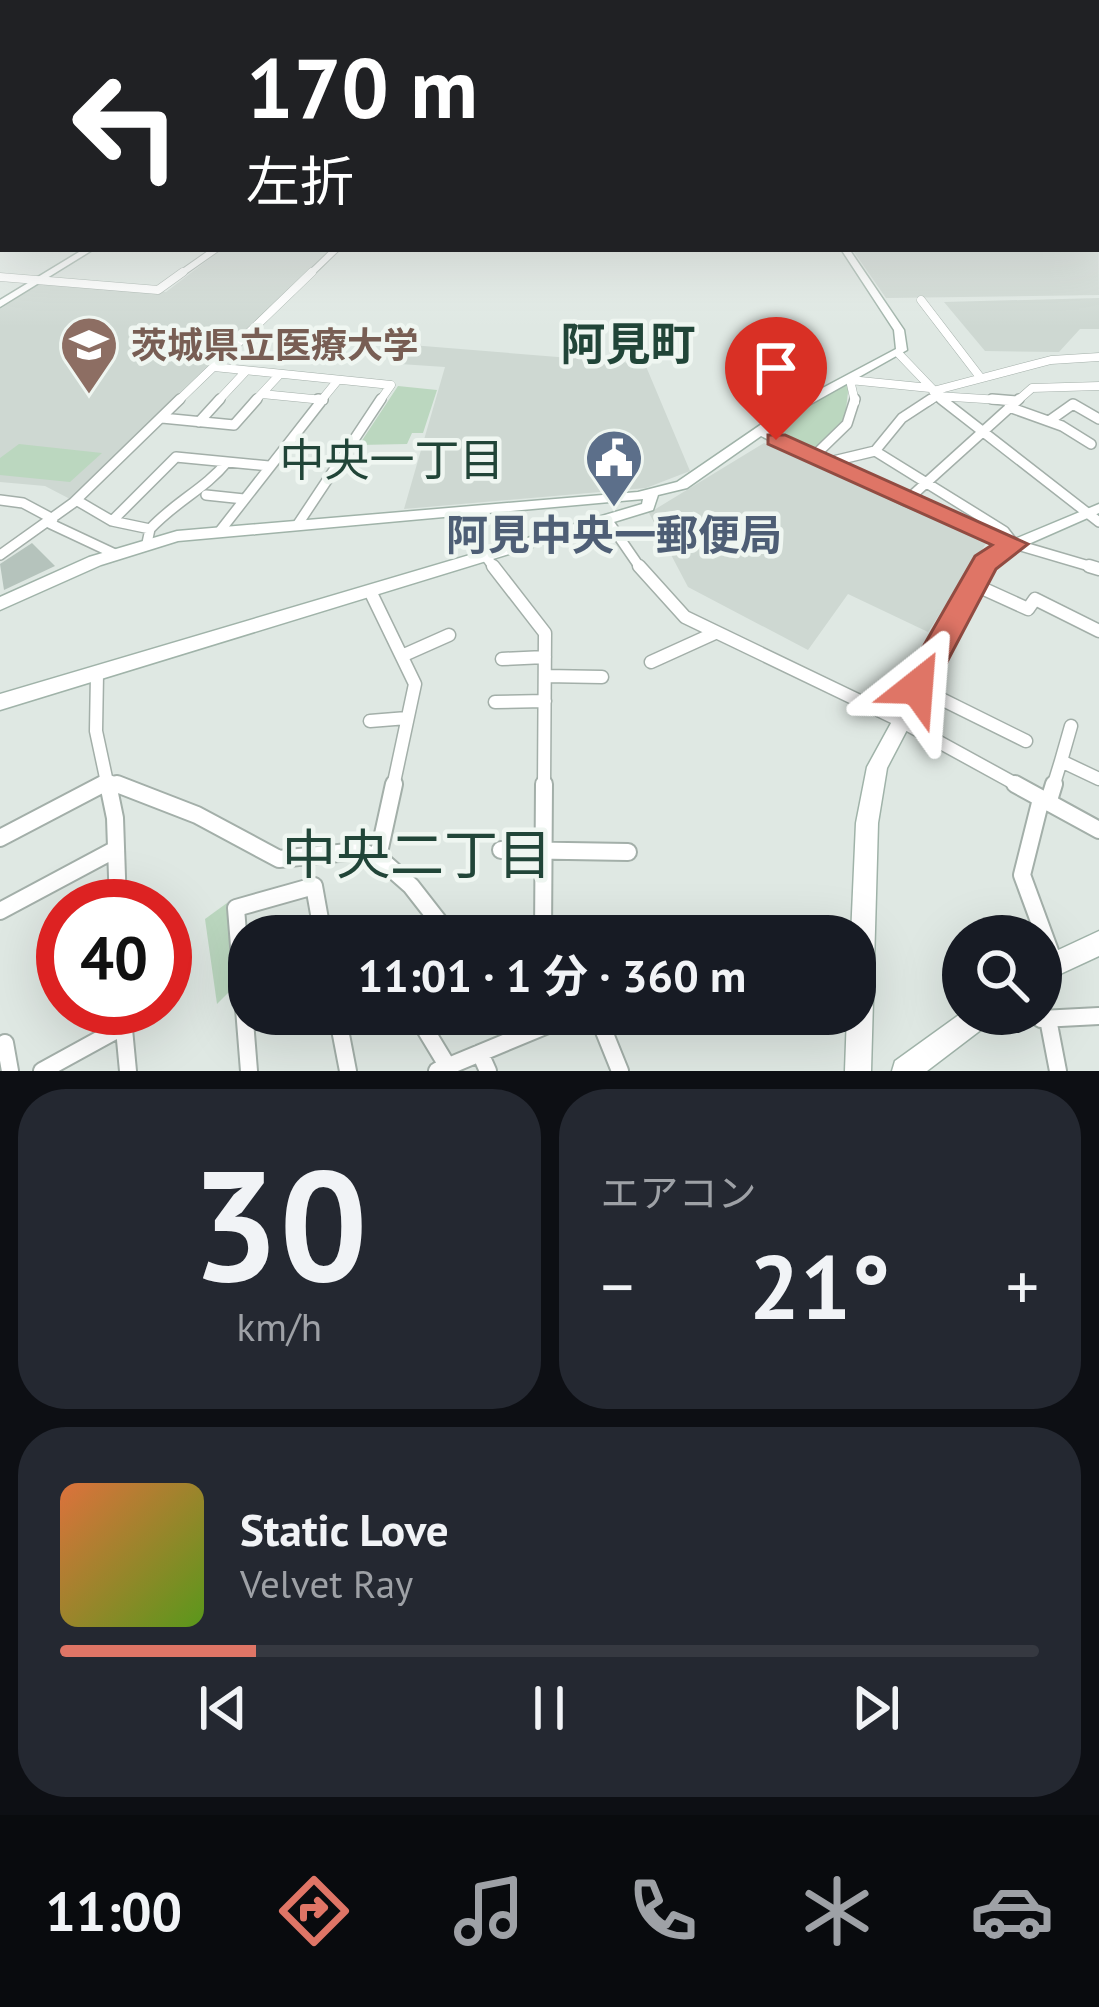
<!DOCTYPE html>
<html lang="ja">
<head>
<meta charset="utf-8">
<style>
  :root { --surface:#171b24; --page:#242831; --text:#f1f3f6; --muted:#9ea1a6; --line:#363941; --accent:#df7566 }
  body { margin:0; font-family:"PT Sans","Noto Sans JP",sans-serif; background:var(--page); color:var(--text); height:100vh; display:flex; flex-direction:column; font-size:45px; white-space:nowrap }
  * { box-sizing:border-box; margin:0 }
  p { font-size:39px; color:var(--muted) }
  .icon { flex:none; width:66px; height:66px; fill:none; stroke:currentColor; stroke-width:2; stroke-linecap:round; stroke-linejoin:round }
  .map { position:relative; height:1071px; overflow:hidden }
  .panel { display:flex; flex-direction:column; gap:18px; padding:18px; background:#0d0f14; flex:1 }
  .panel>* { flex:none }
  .banner { position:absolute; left:0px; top:0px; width:1101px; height:252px; box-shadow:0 12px 48px #0002; background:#202124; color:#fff; overflow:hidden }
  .controls { position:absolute; left:942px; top:915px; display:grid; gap:24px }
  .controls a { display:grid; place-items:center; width:120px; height:120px; border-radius:50%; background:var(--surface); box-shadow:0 12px 48px #0002; font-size:60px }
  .speed { position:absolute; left:36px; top:879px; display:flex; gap:24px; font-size:60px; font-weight:700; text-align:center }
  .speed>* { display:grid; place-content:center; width:156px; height:156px; border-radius:50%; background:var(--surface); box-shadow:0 12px 48px #0002; line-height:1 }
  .speed .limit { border:18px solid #d22; background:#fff; color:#111 }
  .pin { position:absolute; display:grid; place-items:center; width:102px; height:102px; color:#fff; margin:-123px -51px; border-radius:50% 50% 50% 0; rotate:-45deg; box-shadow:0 0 12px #0007 }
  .pin .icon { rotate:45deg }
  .me { position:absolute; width:132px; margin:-66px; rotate:28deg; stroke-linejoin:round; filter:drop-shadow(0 0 9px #0008) }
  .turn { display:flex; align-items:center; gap:42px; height:252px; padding:0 48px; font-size:54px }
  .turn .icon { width:156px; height:156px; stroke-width:2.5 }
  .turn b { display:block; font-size:84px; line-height:102px }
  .big { font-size:90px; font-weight:700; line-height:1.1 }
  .panel .card { flex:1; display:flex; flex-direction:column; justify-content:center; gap:18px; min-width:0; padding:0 42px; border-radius:48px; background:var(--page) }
  .panel .dial { align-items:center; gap:0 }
  .dial b { font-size:156px; line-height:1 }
  .song { display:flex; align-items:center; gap:36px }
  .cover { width:144px; height:144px; border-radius:18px; background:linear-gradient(135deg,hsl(20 70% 55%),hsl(90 70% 35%)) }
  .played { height:12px; border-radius:6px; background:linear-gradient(90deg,var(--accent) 20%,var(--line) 20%) }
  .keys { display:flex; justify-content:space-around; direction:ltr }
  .heat { display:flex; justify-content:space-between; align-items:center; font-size:66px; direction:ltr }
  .panel .tiles { flex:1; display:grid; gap:18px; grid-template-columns:1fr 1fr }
  .card:last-child { grid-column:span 2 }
  .trip { position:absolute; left:228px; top:915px; width:648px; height:120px; border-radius:48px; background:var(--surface); box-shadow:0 12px 48px #0002; font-weight:700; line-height:120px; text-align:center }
  .tab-bar { display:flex; height:192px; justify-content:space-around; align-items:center; background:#090b0e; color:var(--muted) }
  .tab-bar .icon { width:84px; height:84px }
  .tab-bar .current { color:var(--accent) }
  .tab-bar b { font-size:54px; color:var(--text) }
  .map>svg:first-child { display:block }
</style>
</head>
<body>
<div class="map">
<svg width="1099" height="1071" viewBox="0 0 1099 1071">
  <rect width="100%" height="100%" fill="#dfe8e3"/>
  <path fill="#ced8d2" d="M1098,217L1099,295L886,298L852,249H1098Z
    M222,249L331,251L70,499L45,486L0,482V309L41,282L166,292Z
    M1099,298V329H1080L1059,352L985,351L944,302Z
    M411,345L645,364L690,471L646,488L404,509L445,367L400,364Z
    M764,443L987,542L928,632L848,594L808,650L688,587L649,513Z"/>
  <path fill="#bbd7bf" d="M849,383L844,427L812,454L764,431Z
    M398,386L437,390L423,433H412L407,444L359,445Z
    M19,444L102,453L70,482L0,475V458Z
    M227,903L234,987L217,1004L205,919Z"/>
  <path fill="#b5c3bc" d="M32,543L55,566L4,590L0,564Z"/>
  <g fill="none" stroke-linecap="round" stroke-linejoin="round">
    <g stroke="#a3afa9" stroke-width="8">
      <path id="street-far4" d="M179,275L216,249
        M309,275L336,249"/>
    </g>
    <g stroke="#a3afa9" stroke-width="9">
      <path id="street-far3" d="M0,277L158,290L183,272
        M921,300L980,377
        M899,354L945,402
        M214,367L391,385L379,402
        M933,391L1051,360L1099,357
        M262,394L323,400
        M177,402L312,272
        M217,402L246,371
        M254,402L280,374
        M320,402L338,380
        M855,402L850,380L930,388
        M927,402L937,396L1016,401
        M1016,402L1032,388L1099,386"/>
    </g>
    <g stroke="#a3afa9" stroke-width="12">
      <path id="street-far2" d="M318,399L323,400
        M941,399L1099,522
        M992,399L1016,401
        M1009,407L1062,426L1091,444
        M162,418L234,425L257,399
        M1049,421L1073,404L1099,419
        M199,422L220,399
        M875,451L1004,531L1014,544L1099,569
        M813,457L847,424L855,399
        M825,463L875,451L902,418L931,399
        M206,495L244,499
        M0,500L23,503L53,519L51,524L115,554
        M76,500L112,521L150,529L147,543
        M906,501L1019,399
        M112,521L176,457L269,466
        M608,521L641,569
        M298,524L381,399
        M150,529C176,501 205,489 227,462
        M220,531L323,399
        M0,555L73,503L180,399
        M487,558L495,569"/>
    </g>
    <g stroke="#a3afa9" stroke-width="15">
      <path id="street-far1" d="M493,566L545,633L544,787
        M639,566L685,617L899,720L1021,787
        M1089,566L1099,569
        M973,584L1028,609L1035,599L1099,631
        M371,593L415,684L393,787
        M404,655L449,635
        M502,659L545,657
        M651,662L715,633
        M97,674L96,731L108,787
        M545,676L602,677
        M917,687L1026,741
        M495,702L545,701
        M370,721L407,718
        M1071,726L1061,761L1099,779
        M98,787L109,781L125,787
        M1053,787L1061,761"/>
    </g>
    <g stroke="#a3afa9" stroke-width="20">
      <path id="street" d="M108,784L115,818L118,906
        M117,784L197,815L279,859L358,851L378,857L411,886L450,936
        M1015,784L1099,830
        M1054,784L1050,797L1041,799L1022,875L1054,962
        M0,838L103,784
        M501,850L628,852
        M378,857L394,784
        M0,911L116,849
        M413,936L437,919
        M543,936L544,784
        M122,1008L128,1071
        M337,1014L348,1071
        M416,1014L448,1067
        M597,1014L620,1071
        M1033,1014L1041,1019L1099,1016
        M1048,1019L1058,1071
        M0,1046L5,1043L10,1071
        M480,1053L488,1071
        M42,1071L124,1026
        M249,1071L236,908L314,886L323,936
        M437,1071L574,1014"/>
    </g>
    <g stroke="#a0b3a9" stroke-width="3">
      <path id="secondary" d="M0,182H3V186H0Z
        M1098,236H1099V242H1098Z
        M84,249H94L0,307V300Z
        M841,249H849L904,330L907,350L793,414L769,431L911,498L1015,539L1099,504V513L997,558L887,768L878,823L871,1071H845L847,1014H855V936H851L856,823L867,767L983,555L986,551L1001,545L901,504L761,436L687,488L658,495L653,510L0,710V694L642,504L643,499L178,541L101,565L0,610V597L89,557L177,531L638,492L677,482L785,408L896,349L894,330Z
        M1099,931V956L1041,983V958Z
        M963,1012V1014H994L990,1023L927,1071H892L895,1061Z"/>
    </g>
    <use href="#street-far4" stroke="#fff" stroke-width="6"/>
    <use href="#street-far3" stroke="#fff" stroke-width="8"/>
    <use href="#street-far2" stroke="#fff" stroke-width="9"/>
    <use href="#street-far1" stroke="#fff" stroke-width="12"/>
    <use href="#street" stroke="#fff" stroke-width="16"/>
    <use href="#secondary" fill="#fff" fill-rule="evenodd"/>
  </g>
  <linearGradient id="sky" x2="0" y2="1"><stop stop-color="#84bbdb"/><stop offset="0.54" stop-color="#f1f5f2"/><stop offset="1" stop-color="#f1f5f2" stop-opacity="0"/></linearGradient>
  <rect width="1099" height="327" fill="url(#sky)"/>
  <path fill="#df7566" stroke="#914c42" stroke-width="3" d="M768,435H785L1028,544L996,569L929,696H905L900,687L975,556L992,545L768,444Z"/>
  <defs>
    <g id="school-pin" transform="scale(3)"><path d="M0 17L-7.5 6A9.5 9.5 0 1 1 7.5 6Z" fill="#8d6e63" stroke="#eff6f1"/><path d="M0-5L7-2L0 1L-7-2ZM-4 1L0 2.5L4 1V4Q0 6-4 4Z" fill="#fff"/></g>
    <g id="civic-pin" transform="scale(3)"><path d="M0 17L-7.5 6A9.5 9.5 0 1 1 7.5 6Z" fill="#5c6f8a" stroke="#eff6f1"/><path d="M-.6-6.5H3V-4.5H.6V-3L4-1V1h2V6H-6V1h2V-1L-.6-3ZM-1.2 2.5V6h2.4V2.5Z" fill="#fff"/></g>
  </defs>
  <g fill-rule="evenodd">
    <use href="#school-pin" x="89" y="345"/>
    <use href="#civic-pin" x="614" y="458"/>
  </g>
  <g text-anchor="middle" stroke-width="9" stroke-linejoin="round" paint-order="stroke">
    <g font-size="36" font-weight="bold" fill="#785e54" stroke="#eff6f1" text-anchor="start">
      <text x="131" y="358">茨城県立医療大学</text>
    </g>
    <g font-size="42" font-weight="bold" fill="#4e5e75" stroke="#eff6f1">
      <text x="614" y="550">阿見中央一郵便局</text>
    </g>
    <g font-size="45" font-weight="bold" fill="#214538" stroke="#eff6f1">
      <text x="628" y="360">阿見町</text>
    </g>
    <g font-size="45" fill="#214538" stroke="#eff6f1">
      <text x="392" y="476">中央一丁目</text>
    </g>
    <g font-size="54" fill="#214538" stroke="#eff6f1">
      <text x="417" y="874">中央二丁目</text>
    </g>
  </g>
</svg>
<div class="controls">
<a><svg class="icon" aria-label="search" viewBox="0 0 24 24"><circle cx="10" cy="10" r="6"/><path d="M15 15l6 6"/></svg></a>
</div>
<div class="speed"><div class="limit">40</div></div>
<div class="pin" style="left:776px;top:440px;background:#d93025"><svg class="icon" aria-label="arrive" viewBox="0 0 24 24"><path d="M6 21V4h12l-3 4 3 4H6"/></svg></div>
<svg class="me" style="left:917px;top:687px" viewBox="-20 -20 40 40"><path d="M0-17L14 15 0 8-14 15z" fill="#df7566" stroke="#fff" stroke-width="4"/></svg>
<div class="trip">11:01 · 1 分 · 360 m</div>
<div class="banner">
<div class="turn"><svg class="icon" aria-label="left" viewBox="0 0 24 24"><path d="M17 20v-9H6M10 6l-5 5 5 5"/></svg><div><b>170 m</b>左折</div></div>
</div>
</div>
<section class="panel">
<div class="tiles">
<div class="card dial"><b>30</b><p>km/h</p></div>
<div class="card"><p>エアコン</p>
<div class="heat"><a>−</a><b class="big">21°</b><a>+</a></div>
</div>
<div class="card">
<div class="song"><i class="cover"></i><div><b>Static Love</b><p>Velvet Ray</p></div></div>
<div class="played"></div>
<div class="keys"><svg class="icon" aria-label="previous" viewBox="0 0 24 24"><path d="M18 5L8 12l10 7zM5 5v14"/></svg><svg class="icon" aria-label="pause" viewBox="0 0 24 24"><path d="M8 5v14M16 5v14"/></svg><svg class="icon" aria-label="next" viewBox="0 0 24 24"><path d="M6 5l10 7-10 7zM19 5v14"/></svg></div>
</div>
</div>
</section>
<nav class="tab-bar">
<b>11:00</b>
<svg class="icon current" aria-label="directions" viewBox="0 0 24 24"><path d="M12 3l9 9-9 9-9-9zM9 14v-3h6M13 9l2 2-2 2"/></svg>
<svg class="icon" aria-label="music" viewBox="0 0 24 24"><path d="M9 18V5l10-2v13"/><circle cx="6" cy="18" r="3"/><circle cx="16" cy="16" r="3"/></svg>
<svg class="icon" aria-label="phone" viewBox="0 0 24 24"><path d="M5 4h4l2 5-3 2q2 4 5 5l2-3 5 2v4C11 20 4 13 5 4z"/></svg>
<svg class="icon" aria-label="climate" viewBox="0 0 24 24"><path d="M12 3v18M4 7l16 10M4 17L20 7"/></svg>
<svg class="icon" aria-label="car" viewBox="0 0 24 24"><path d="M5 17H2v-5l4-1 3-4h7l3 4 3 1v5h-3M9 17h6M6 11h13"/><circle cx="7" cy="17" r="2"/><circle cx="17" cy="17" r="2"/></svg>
</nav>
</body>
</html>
